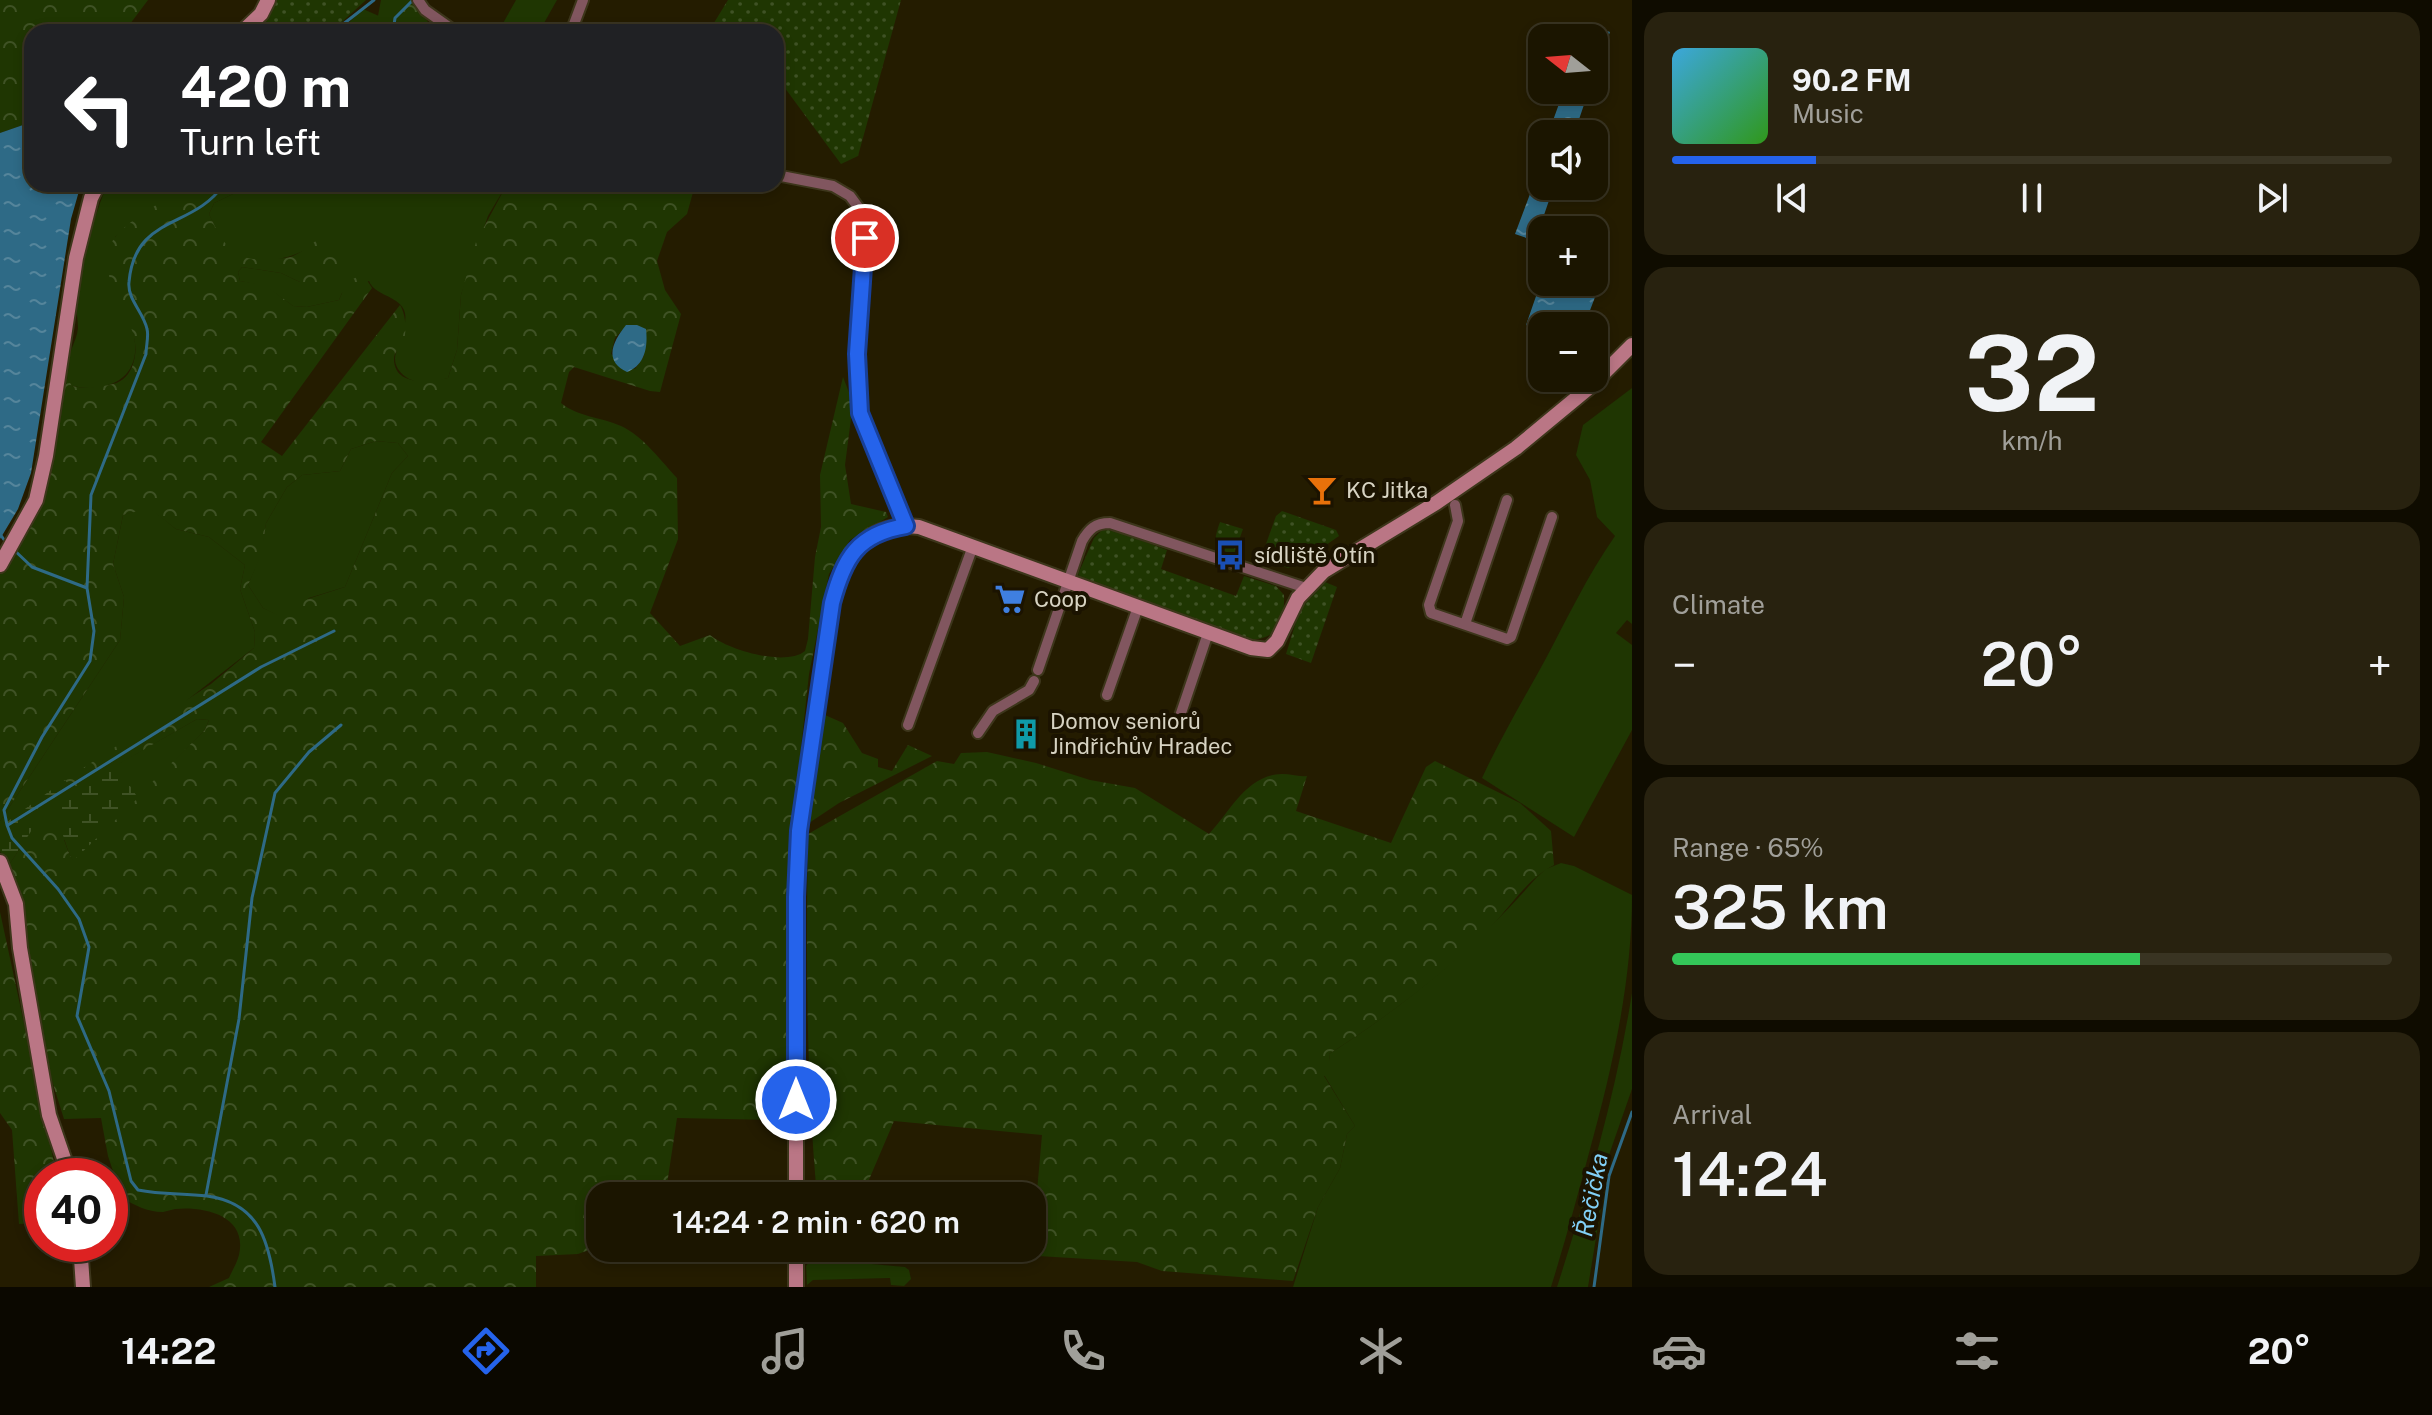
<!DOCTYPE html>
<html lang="en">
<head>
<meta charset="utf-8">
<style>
  :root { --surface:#1b1500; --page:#28220f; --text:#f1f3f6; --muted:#a09f99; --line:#393422; --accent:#2563eb }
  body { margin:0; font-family:"Public Sans",sans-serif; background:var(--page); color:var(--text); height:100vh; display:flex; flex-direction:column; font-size:30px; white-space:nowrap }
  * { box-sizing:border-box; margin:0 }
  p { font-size:26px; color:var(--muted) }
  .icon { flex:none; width:44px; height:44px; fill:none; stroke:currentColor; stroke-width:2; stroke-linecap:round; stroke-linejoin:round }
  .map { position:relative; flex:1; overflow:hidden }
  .side { display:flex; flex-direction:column; gap:12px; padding:12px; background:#0f0c00; width:800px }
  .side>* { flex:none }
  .guide { position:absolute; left:24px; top:24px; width:760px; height:168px; border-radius:24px; box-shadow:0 4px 12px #0003,0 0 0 2px var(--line); background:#202124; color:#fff; overflow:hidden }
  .needle { width:52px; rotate:287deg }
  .tools { position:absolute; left:1528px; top:24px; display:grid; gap:16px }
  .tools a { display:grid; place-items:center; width:80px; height:80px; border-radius:16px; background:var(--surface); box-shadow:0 4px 12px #0003,0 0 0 2px var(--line); font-size:40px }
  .speed { position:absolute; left:24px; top:1158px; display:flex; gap:16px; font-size:40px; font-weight:700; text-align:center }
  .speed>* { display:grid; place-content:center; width:104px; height:104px; border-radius:50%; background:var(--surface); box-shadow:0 4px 12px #0003,0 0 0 2px var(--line); line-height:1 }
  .speed .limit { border:12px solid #d22; background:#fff; color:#111 }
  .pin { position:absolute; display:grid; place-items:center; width:68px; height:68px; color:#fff; margin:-34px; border:4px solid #fff; border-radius:50%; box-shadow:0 2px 8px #0007 }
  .me { position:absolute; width:88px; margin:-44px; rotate:0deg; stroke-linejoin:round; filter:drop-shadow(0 0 6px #0008) }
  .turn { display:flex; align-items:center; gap:28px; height:168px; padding:0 24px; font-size:36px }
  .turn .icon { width:104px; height:104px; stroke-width:2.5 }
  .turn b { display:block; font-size:56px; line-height:68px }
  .big { font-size:60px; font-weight:600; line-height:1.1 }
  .side .widget { flex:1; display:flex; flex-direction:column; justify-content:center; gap:12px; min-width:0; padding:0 28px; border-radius:24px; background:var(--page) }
  .side .dial { align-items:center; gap:0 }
  .dial b { font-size:104px; line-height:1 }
  .song { display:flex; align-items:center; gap:24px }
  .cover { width:96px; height:96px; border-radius:12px; background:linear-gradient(135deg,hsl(200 70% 55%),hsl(110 70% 35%)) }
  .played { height:8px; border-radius:4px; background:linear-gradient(90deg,var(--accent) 20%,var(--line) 20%) }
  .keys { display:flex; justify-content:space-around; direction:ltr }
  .heat { display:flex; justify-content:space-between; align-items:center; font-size:44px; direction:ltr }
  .charge { height:12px; border-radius:6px; background:linear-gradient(90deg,#34c759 65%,var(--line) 0) }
  .trip { position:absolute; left:586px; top:1182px; width:460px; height:80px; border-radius:24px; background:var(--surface); box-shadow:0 4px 12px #0003,0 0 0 2px var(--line); font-weight:600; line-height:80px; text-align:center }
  .dock { display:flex; height:128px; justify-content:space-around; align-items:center; background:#0b0800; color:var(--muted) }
  .dock .icon { width:56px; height:56px }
  .dock .on { color:var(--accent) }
  .dock b { font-size:36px; color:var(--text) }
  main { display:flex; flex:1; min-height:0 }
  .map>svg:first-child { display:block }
</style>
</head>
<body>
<main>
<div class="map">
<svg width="1632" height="1287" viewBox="0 0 1632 1287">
  <defs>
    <pattern id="forest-crowns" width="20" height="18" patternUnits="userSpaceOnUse" patternTransform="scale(2)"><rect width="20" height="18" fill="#1f3602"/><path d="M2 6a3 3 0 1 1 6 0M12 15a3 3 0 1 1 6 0" fill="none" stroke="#3f5225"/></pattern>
    <pattern id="wetland-marsh" width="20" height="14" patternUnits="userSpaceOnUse" patternTransform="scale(2)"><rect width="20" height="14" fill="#1f3602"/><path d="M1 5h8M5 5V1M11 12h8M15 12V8" fill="none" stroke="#3f5225"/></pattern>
    <pattern id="park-dots" width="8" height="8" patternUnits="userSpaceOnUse" patternTransform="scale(2)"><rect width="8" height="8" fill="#1f3602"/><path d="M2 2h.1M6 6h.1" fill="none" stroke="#3f5225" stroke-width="1.8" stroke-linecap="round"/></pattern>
    <pattern id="water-ripples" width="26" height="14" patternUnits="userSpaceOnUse" patternTransform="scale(2)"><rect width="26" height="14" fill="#2e6a86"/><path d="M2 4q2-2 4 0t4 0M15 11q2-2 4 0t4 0" fill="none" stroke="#55859b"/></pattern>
  </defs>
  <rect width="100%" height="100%" fill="#241c00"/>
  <path fill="#1f3602" d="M516,0H557L539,32H515L502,25Z
    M363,9L379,16L375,32H339Z
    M107,184H195L143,215L115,237C117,257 117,279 120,300C122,310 129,318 132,328C146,373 114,395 72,386C56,368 76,348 78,328C78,318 75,308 77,298C81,258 93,221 107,184Z
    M238,184H507L488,216L461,295L457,350L448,378C441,380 435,382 428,383C404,384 383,362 403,342C402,331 408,320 404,310C397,295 375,296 369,281L342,293L339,300L307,307L293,306L265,286L240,281L238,272L242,267L281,273L300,282L307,249C285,261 247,268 228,248C219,238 214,225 209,214L214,203L233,194Z
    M1632,388V624L1627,620L1616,633L1632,645V730L1574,837L1482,778C1501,737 1523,700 1544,662C1567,619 1587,576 1615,536L1597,517L1590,480L1576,455L1583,425Z
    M376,441L398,443L408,456L392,473L345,587L309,598L282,618L263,608L248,585L261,553L266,523L287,487L302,475L340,471L351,449Z
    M149,507L176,529L209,537L245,565L240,589L255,632L254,648L72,790L197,719L209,720L205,730L104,833L0,851V821L120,640L124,597L113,564L123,515Z
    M1561,863L1574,866L1632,895C1632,983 1612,1069 1589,1153C1577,1198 1565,1242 1551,1287H1293L1318,1207L1340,1168L1347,1134L1355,1126L1324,1075L1330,1061L1329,1054C1406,1005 1477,946 1537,877L1546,869Z
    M1632,993V1089L1610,1152L1588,1287H1557C1588,1190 1616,1093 1632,993Z
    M817,1259L905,1267L909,1270L911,1279L904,1286L891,1285L890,1278L813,1280L807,1285L806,1266L811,1260Z"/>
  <path fill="url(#forest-crowns)" fill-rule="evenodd" d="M0,0H148L124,32H32V125H23L0,133Z
    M381,0H411L435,31L418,29L411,32H375Z
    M195,184H238L233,194L214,203L209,214C223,244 233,263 270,259C278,258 288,259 295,255C307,250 316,238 328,235L338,259L337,265L319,282H300L281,273L242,267L238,272L240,281L265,285L293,306L307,307L339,300L347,282L363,274L372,288L261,442L282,456L400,305C406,314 407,333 403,343C400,349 394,351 394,359C394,387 431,382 448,378L457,350L461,295L476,242L507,184L695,185L687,214L667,232L657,261L665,290L681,314L660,392L650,391L574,367L569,372L561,403C578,417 601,417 621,426C643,436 661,461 677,478L678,539L650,613L680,646L710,635C728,650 786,667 805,651L808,639L815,557L821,527L820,475L843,377L853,403L845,465L851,504L886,512L888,517L850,540L829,574L809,674L790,848L786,1065L774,1120L677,1118L666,1191L663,1196H600V1246L578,1254L536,1256V1287H209L229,1278C232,1271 237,1263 239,1255C248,1216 205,1206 175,1209C171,1210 167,1211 163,1212C147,1212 135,1205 122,1198L108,1156L101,1118L64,1119L47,1065L7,868L41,816L53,811C63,827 63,845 73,860L205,730L209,720L197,719L72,791L65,780L211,684L254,648L255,632L240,589L245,565L209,537L176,529L149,508L123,515L113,564L124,597L120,640L0,821V568L45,468L66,376L72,386C85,389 97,387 109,385C120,383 127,378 132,367C145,333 118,311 110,281C108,270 107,255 111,244C120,223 174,194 195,184ZM626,326L644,356L635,369L611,354L615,338ZM376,441L398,443L408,456L392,473L345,587L295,603L282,617L263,608L248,585L262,553L266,523L287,487L302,475L340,471L351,449Z
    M825,715L843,723L862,753L878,759V767L892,771L908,745L932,756L839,803L809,823Z
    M987,752L1036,763L1090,780L1135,788L1209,834C1230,812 1246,775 1282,774C1291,774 1298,777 1307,776L1296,811L1391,843L1426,767L1435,761L1520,803L1551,831L1554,865C1526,879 1507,912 1484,934C1437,979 1384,1019 1329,1054L1330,1061L1337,1063L1340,1068L1331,1075L1324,1076L1355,1126L1347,1134L1340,1168L1318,1207L1293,1281L1162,1271L1137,1262L1022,1255L1026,1248H1032L1042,1135L894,1121L862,1196H817C806,1076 806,954 808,834L937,761L954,764L961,753Z
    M0,912L57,1176H42V1223L19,1224L12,1130L0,1113Z"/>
  <path fill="url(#wetland-marsh)" d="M116,765L138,798L73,861C64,845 63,827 53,812L41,816L7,868L0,851V827L65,780L72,790Z"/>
  <path fill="url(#park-dots)" d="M277,0H366L331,32H255L270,15Z
    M728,0H901L858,156L841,164L776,76V32L709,31Z
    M1282,511L1336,530L1339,536L1303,561L1288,568L1264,560L1262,555L1276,516Z
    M1220,522L1243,529L1234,554C1212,549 1213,542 1220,522Z
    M1111,529L1167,550L1161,569L1236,596L1244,576L1276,586L1284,595C1285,623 1277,640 1247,640L1081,580L1078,574L1094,538L1102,530Z
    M1325,582L1337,587L1311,663L1286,654L1300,609Z"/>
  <path fill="url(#water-ripples)" d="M1587,24L1610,32L1594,77V38H1582Z
    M1564,90H1589L1574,134L1551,126Z
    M23,125H32V184H81L71,219L31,473L18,509L0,539V133Z
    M1542,162V186H1554L1535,241L1515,234Z
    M1542,279V282H1569L1597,292L1584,326H1542V331L1526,325Z
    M626,325H637L646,329C648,347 645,365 627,372C603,361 613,341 626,325Z"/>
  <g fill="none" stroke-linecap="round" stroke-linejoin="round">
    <path stroke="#2e6a86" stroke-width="3" d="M333,32L374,0
      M393,32L395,18L413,0
      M224,184C193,230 135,214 129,282C127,299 144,313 147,329C149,336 146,346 146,354L91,495L87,588L94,631L90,661L42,737L4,810L7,825L12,838L58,889L79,919L89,947L77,1016L109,1091L131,1181L138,1190C162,1195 183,1193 207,1196C259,1203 269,1241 275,1287
      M0,534L7,544
      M13,549L32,567L87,588
      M8,825L261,667L334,631
      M206,1195L239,1019L252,898L275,793L309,752L341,725
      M1594,1287L1609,1176L1632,1112"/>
    <g stroke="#3d361b" stroke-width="14">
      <path id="street" d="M418,0L425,10L456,32
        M571,32L583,0
        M776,175L833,186L850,196L861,211L865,238L857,354L860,413L906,526
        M1455,505L1458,521L1429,605L1431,613L1507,639L1511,637L1552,517
        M1465,624L1507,500
        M1038,670L1082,541C1089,529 1095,523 1110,523L1306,588
        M1107,695L1138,607
        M908,725L973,546
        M1177,725L1206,639
        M978,733L993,711L1029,690L1034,681"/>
    </g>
    <g stroke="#3d361b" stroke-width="18">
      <path id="secondary" d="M242,32L261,14L268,0
        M0,565L36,500L46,456L76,258L91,198L98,184
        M0,862L16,904L20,948L49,1115L70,1176
        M796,1196V897L799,831L832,603C844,557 865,521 919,527L1251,648L1268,650L1277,641L1298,598L1324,571L1436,503L1516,448L1591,386L1632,345
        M80,1244L83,1287
        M796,1248V1287"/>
    </g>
    <use href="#street" stroke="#81565f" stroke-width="10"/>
    <use href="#secondary" stroke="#ba7685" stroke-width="14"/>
  </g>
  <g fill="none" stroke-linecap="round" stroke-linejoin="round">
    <g stroke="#184099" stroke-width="20">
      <path id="route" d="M796,1100V897L799,831L832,603C844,558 857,534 906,526L860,413L857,354L865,238"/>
    </g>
    <use href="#route" stroke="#2563eb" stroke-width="14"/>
  </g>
  <defs>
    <g id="bar-bare" transform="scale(2.4)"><path d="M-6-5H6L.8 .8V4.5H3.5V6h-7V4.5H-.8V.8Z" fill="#e8710a" stroke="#1b1300" stroke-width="2.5" paint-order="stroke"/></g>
    <g id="bus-bare" transform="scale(2.4)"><path d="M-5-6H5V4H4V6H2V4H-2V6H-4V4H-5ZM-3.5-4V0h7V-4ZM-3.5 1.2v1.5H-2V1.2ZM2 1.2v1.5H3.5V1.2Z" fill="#1a4fb4" stroke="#1b1300" stroke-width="2.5" paint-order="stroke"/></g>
    <g id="supermarket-bare" transform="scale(2.4)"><path d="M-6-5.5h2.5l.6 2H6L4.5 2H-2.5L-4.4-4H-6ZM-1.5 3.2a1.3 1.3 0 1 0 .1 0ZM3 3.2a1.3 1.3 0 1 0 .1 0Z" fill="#3f7fe0" stroke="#1b1300" stroke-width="2.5" paint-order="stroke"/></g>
    <g id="building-bare" transform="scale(2.4)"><path d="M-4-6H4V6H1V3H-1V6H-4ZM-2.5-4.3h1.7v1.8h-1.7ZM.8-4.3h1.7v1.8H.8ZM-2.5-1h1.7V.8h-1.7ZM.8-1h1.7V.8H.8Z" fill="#0f9aa8" stroke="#1b1300" stroke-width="2.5" paint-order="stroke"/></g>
  </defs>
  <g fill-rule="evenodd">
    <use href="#bar-bare" x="1322" y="490"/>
    <use href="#bus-bare" x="1230" y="555"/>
    <use href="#supermarket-bare" x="1010" y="599"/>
    <use href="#building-bare" x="1026" y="734"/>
  </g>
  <g text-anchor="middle" stroke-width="8" stroke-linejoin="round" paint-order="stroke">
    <g font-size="22" fill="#d7d3c2" stroke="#1b1300" text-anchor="start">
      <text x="1346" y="498">KC Jitka</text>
      <text x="1254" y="563">sídliště Otín</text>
      <text x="1034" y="607">Coop</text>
      <text x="1050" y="729">Domov seniorů<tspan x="1050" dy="25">Jindřichův Hradec</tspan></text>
    </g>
    <g font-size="24" font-style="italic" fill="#82d0f7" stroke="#1b1300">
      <text transform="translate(1592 1195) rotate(-79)" y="8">Řečička</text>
    </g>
  </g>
</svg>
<div class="tools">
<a><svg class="needle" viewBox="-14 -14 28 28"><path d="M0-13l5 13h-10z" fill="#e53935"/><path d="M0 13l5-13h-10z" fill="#a09f99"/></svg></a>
<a><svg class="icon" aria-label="sound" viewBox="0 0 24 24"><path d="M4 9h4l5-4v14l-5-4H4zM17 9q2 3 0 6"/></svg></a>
<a>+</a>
<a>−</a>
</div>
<div class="speed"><div class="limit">40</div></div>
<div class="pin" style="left:865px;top:238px;background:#d93025"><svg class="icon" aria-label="arrive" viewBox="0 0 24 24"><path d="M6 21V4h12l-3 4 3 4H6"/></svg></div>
<svg class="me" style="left:796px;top:1100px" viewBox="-20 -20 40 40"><circle r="17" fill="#2563eb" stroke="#fff" stroke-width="3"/><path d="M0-11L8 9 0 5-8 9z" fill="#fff"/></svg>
<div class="trip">14:24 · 2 min · 620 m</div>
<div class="guide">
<div class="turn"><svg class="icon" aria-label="left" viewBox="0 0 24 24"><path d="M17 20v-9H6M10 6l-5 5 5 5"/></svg><div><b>420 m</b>Turn left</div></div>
</div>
</div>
<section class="side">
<div class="widget">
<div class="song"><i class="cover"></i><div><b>90.2 FM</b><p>Music</p></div></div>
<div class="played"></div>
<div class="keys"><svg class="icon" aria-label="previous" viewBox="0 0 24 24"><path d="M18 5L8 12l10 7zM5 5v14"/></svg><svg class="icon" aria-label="pause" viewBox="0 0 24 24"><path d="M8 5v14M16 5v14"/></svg><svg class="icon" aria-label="next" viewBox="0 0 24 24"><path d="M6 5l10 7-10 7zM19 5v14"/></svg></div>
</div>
<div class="widget dial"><b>32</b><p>km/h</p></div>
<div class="widget"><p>Climate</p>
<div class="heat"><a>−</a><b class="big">20°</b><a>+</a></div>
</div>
<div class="widget"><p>Range · 65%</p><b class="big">325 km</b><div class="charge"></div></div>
<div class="widget"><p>Arrival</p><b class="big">14:24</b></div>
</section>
</main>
<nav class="dock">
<b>14:22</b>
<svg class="icon on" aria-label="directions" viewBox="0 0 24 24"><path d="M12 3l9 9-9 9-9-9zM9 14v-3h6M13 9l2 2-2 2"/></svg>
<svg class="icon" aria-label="music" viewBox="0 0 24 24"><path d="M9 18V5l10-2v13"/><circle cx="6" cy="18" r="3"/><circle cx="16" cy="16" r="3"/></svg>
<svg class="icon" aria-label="phone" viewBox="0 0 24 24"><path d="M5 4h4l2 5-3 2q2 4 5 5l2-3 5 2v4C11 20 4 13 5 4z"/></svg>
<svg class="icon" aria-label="climate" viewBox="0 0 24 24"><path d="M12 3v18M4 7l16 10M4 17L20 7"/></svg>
<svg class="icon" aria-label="car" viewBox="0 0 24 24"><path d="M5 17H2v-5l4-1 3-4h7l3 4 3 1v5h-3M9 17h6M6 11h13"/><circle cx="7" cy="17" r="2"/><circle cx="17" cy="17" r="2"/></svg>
<svg class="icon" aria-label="filters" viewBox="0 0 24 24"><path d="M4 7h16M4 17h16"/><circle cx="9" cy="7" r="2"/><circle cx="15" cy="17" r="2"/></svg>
<b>20°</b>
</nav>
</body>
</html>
